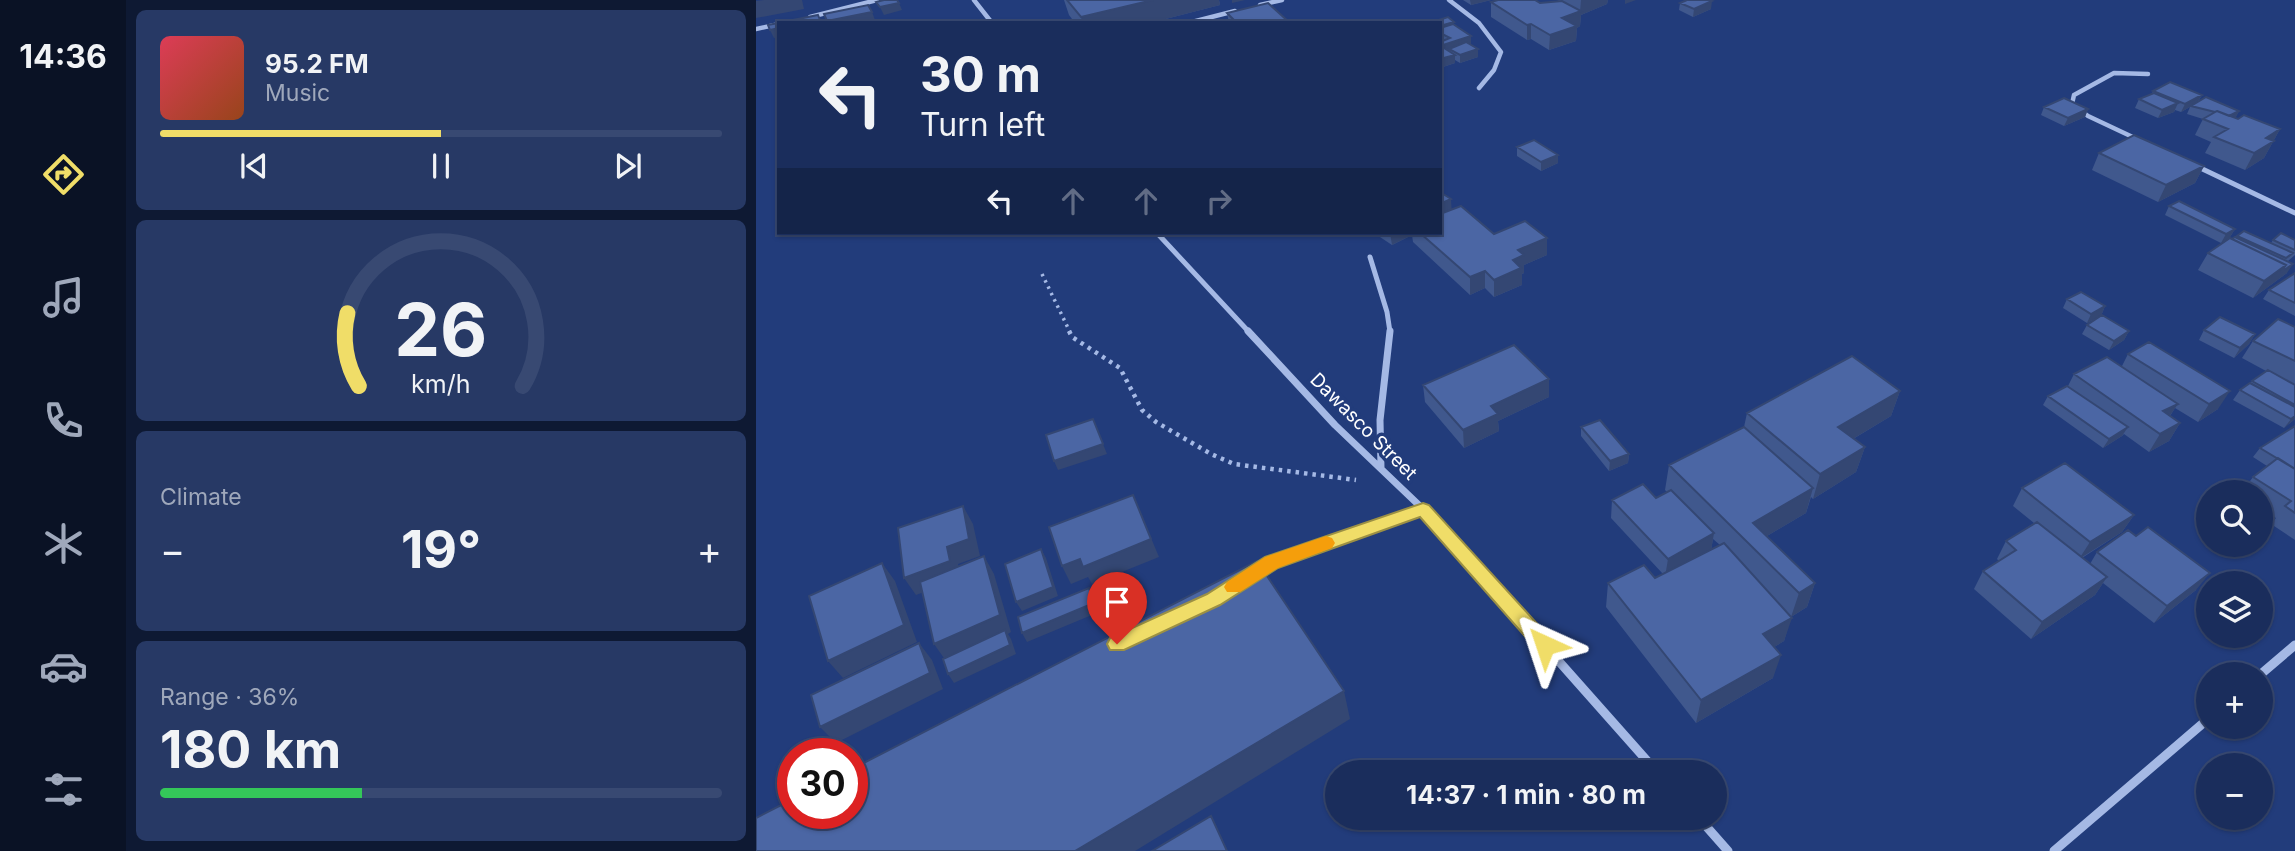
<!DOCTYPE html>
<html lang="en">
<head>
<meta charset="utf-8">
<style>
  :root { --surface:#1a2d5c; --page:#273965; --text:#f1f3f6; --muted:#9fa8bb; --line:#384972; --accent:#f0dd68 }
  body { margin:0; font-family:Inter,sans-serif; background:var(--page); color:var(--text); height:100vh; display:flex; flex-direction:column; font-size:26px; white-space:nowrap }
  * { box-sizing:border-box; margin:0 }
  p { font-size:23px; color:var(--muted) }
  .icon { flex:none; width:38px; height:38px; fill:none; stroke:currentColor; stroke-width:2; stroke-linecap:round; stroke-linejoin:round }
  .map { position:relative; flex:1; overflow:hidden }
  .side { display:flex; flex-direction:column; gap:10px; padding:10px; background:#0e1933; width:630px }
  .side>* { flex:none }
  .hud { position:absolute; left:21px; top:21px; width:665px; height:214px; border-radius:0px; box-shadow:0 2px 5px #0004,0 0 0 2px var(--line); background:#1a2d5c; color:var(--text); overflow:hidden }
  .tools { position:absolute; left:1440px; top:480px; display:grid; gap:14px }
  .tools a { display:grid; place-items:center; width:77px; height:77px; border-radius:50%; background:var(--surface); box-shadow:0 2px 5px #0004,0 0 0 2px var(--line); font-size:35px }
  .speed { position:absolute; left:21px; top:738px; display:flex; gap:14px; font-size:35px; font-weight:700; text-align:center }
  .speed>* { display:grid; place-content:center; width:91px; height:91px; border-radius:50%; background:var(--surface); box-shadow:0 2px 5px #0004,0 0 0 2px var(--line); line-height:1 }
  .speed .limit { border:10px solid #d22; background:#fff; color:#111 }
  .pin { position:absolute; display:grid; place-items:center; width:60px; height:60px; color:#fff; margin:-72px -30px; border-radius:50% 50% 50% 0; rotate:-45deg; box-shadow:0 0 7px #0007 }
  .pin .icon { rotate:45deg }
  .me { position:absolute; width:77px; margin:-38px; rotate:318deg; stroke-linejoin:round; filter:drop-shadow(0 0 5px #0008) }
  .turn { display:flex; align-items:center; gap:24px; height:147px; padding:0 28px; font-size:32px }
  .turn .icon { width:91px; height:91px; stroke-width:2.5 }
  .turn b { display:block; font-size:49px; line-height:60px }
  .lanes { display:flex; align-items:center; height:66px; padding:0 28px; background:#0003; justify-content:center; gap:35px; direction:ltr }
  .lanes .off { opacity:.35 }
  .big { font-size:52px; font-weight:700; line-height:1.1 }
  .side .widget { flex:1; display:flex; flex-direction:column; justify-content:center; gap:10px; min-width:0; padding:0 24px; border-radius:10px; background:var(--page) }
  .side .dial { align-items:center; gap:0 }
  .dial svg { height:182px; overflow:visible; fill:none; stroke:var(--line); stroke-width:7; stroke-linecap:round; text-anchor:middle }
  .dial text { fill:var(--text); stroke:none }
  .song { display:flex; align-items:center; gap:21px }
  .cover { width:84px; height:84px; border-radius:10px; background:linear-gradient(135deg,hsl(350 70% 55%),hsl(20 70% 35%)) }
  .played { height:7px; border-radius:4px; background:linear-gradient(90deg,var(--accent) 50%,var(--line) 50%) }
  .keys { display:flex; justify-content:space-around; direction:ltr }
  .heat { display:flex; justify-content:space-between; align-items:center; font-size:38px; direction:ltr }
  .charge { height:10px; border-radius:5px; background:linear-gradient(90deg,#34c759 36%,var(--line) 0) }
  .trip { position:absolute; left:569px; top:760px; width:402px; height:70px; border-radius:35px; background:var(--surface); box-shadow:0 2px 5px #0004,0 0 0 2px var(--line); font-weight:700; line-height:70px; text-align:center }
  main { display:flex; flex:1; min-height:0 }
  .dock { display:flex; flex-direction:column; width:126px; justify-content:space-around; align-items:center; background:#0a1225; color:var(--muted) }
  .dock .icon { width:49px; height:49px }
  .dock .current { color:var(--accent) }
  .dock b { font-size:32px; color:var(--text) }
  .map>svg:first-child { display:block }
</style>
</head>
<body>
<main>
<nav class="dock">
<b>14:36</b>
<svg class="icon current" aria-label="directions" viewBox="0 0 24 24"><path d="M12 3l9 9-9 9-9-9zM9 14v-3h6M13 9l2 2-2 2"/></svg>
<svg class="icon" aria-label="music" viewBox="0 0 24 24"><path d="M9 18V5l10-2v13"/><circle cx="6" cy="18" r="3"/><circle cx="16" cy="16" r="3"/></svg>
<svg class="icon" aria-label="phone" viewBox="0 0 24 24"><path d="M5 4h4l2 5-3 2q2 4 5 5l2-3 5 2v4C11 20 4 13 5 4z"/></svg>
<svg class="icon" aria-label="climate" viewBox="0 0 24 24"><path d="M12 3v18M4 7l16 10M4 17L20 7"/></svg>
<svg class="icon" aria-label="car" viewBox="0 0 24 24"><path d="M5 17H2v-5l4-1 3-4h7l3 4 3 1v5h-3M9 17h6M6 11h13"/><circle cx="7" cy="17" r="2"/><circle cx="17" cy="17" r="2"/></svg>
<svg class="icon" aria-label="filters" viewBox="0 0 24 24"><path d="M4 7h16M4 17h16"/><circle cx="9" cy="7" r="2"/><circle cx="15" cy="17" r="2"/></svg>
</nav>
<section class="side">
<div class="widget">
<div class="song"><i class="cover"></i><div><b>95.2 FM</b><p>Music</p></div></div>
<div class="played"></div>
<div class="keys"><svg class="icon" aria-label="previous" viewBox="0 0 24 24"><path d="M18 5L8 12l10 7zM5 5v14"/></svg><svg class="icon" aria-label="pause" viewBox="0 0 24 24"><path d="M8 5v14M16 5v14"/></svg><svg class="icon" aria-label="next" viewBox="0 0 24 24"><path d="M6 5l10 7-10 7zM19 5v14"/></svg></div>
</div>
<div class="widget dial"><svg viewBox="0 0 100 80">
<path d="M14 69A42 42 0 1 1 86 69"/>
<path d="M14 69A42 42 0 0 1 9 37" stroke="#f0dd68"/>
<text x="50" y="56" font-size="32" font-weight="700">26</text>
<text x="50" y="72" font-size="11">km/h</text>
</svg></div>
<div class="widget"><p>Climate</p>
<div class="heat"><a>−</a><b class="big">19°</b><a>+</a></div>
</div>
<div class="widget"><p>Range · 36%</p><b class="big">180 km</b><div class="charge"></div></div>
</section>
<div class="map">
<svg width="1539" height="851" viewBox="0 0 1539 851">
  <rect width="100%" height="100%" fill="#223c7b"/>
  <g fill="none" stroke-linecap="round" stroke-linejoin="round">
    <path stroke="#a5b9e5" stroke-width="3.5" stroke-dasharray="2.5 4.5" stroke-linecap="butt" d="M286,274L314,332"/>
    <path stroke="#a5b9e5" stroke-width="4.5" stroke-dasharray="3.5 5" stroke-linecap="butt" d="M313,331L316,337L364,368L386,410L400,422L455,454L478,464L600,480"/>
    <path stroke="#a5b9e5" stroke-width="4.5" d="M218,0L236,23
      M693,0L723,23L745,52L738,70L723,88
      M504,5L526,0
      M54,17L121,0
      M432,23L479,11
      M0,29L23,24
      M1383,140L1332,116L1316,104L1318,95L1358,73L1392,74"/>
    <path stroke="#a5b9e5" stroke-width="5" d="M1438,165L1539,213
      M401,233L493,332
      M614,257L631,312L634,332"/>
    <path stroke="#a5b9e5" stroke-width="7" d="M492,331L579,425L667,509L715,563
      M625,468L624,420L634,331
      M513,563L667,509"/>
    <path stroke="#a5b9e5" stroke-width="9" d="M714,561L901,772
      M499,573L517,561
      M1505,674L1539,645
      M942,817L972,851
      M1298,851L1452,719"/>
  </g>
  <path fill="#40588d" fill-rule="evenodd" d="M308,0H463L464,5L394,23H319L313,15Z
    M707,0H735L715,5Z
    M801,0H852L851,4L825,15L824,26L821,28L820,41L793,50L775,39L771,40L735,17V2L784,3L804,1Z
    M924,3L955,9L937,17L923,10Z
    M471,13L534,23H473Z
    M684,23L698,25L715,44H714L722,57L704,63L699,60V63L684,68Z
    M1397,91L1446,95L1442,102L1483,111L1479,118L1524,129L1508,158L1489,170L1449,153L1455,142L1439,135L1447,119L1431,114L1434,107L1425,112L1419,110L1418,112L1402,118L1379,108L1383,99L1396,94Z
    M1288,107L1332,109L1329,117L1308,126L1285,115Z
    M761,147L802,155V163L785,171L761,156Z
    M1343,153L1448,166L1439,183L1402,202L1336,170Z
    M1413,206L1479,229L1474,237L1465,243L1409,215Z
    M696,210L738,234L791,238V255L768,265V273L766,274V285L738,297L729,288L714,295L657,242L656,235L636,245L618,233H684Z
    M1481,236L1515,243L1517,240H1539V255L1532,261L1531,273L1497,298L1442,270L1452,253Z
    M1539,273V316L1507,299L1513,290Z
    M1311,299L1349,306L1345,316L1331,323L1307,308Z
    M1331,325L1373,331L1368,340L1353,350L1326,334Z
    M1539,327V419L1528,428L1477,400L1484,390L1510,371L1486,358L1497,341Z
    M1448,330L1499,334L1493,344L1478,358L1443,340Z
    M1372,354L1462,409L1442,422L1419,408L1414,416L1424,423L1413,441L1393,452L1368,434L1366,436L1347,448L1287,405L1292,396L1312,386L1318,374L1366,366Z
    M793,379V397L742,421L743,431L708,448L669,402L667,385Z
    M1144,391L1135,416L1097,439L1109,447L1100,472L1057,499L1055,497L1050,513L1011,536L1059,583L1051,607L1035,617L1028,641L1018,647L1017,678L940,723L850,607L852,583L899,578L907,574L855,518L856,500L900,498L911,492L909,490L913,465L988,427L991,413ZM957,539L964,545L955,550Z
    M1539,426V540L1515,524L1520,518L1505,509V492H1486L1497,477L1511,466L1497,457L1504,448Z
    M825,427L873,454L872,463L853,471L825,436Z
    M1266,488L1378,515L1366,532L1326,558L1334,564L1341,552L1440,590L1398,623L1347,583L1339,595L1275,639L1218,589L1227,571L1243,561L1241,559L1250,541L1278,523L1257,506Z"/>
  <path fill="#344773" d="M8,0H46L48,9L0,18V1Z
    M397,0H463L464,5L394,23H326L325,17Z
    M476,0H489L476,3Z
    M714,0H735L715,5Z
    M825,0H852L851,4L825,15L824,26L821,28L820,41L793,50L794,35L806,18L824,12Z
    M869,0H880L869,4Z
    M956,1L955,9L937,17L938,9Z
    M143,3L146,10L128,15L124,7Z
    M116,12L119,20L105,23H71V21Z
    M62,15L66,23H50Z
    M775,24V39L771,40V25Z
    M23,28V37L18,38L14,30Z
    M715,36V44L696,50L693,49V51L684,54V46Z
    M722,49V57L704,63V55Z
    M699,55V63L684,68V59Z
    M1446,95L1441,103L1425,112L1429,104Z
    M1422,103L1418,112L1402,118L1406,110Z
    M1332,109L1329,117L1308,126L1312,118Z
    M1483,111L1479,119L1473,116Z
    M1524,129L1508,158L1489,170L1498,153L1510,138Z
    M802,155V163L785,171V162Z
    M1448,166L1439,183L1402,202L1410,185Z
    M695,199L696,216L684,222V204Z
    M1479,229L1474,237L1465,243L1470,234Z
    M634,233H656V235L636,245Z
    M791,238V255L768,265V273L766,274V285L738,297V280L757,260L762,250Z
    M1537,264L1531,273L1497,298L1508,281L1530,265Z
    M729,271V288L714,295V277Z
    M1349,306L1345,316L1331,323L1335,314Z
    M1373,331L1368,340L1353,350L1358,341Z
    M1499,334L1493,344L1478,358L1484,348Z
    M793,379V397L742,421L743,431L708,448L707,430L735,406Z
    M1144,391L1135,416L1075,452L1082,427Z
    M1474,391L1462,409L1442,422L1453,404Z
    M1422,404L1410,421L1407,411Z
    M1539,416V419L1528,428L1535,419Z
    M337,419L351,454L302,470L298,461Z
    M1424,423L1413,441L1393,452L1404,434Z
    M1372,427L1366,436L1347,448L1353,439Z
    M1109,447L1100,472L1057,499L1064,474Z
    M873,454L872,463L853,471L854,461Z
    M1057,488L1050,513L994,546L997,523Z
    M377,495L403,557L336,584L332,577L315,584L306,566Z
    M207,506L217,524L224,556L202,564L205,578L160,595L148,578L191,547Z
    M1378,515L1366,532L1323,559L1334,542Z
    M958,533L955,551L909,577L912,559Z
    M285,549L290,558L302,596L266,611L260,602Z
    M228,556L238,574L255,632L252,634L255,639L260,654L198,683L192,674L190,661L178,644Z
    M126,563L139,581L161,642L87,678L72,661Z
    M1454,573L1440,590L1398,623L1411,606Z
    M1351,577L1339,595L1275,639L1286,622Z
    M1059,583L1051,607L1035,617L1043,593Z
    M333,588L343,612L271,642L266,633Z
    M1036,618L1028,641L1000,658L1007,634Z
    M163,643L176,660L187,689L80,743L64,727Z
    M1025,655L1017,678L940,723L945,700Z
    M588,691L594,719L379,851H319Z"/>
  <path fill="#4b66a4" stroke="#344773" stroke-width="2" d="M128,0H141L143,3L124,7L120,2Z
    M311,0H397L325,17Z
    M742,0H779L784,3L806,1L825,11L806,18L821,26L794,35L775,24L771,25L735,2Z
    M931,0H953L956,1L938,9L924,3Z
    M512,3L534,23H481L471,13Z
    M112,5L116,12L71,21L68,14Z
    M62,15L64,20L50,23H23V28L14,30L12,25Z
    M692,17L698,22L684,26V23H673Z
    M697,24L715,36L684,46V42L694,38L684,33V28Z
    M710,42L722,49L704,55L693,49Z
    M688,48L699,55L684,59V49Z
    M1414,82L1446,95L1429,104L1397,91Z
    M1398,93L1422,103L1406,110L1383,99Z
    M1450,97L1483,111L1473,116L1461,111L1459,112L1435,106Z
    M1308,98L1332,109L1312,118L1288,107Z
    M1461,111L1482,119L1488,115L1524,129L1510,138L1518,141L1498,153L1458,137L1472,129L1447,119Z
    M1378,135L1448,166L1410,185L1343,153Z
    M778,140L802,155L785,162L761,147Z
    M684,192L695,199L684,204Z
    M1423,201L1479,229L1470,234L1413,206Z
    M705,206L738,234L769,221L791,238L762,250L768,255L757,260L765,268L738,280L729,271L714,277L664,233H684V214Z
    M1488,231L1537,253L1530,258L1481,236Z
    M1525,233L1539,240V250L1517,240Z
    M1479,237L1537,264L1525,272L1530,265L1476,239Z
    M1474,238L1530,265L1508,281L1452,253Z
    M1539,273V303L1513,290Z
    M1325,292L1349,306L1335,314L1311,299Z
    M1346,315L1373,331L1358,341L1331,325Z
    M1464,317L1499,334L1484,348L1448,330Z
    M1522,319L1539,327V361L1497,341Z
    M1393,342L1474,391L1453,404L1372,354Z
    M758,345L793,379L735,406L742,414L707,430L667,385Z
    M1096,356L1144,391L1082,427L1109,447L1064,474L991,413Z
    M1351,357L1422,404L1407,411L1424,423L1404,434L1318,374Z
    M1512,370L1539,385V405L1496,381Z
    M1494,383L1539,407V416L1535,419L1484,390Z
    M1311,386L1372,427L1353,439L1292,396Z
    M337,419L347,444L298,461L290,435Z
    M844,420L873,454L854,461L825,427Z
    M1539,426V469L1504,448Z
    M988,427L1057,488L997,523L1059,583L1043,593L913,465Z
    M1522,458L1539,469V513L1529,506L1535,501L1497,477Z
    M1309,463L1378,515L1334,542L1266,488Z
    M887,484L900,498L915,490L958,533L912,559L856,500Z
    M377,495L395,539L327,567L324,559L306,566L293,527Z
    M207,506L213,539L191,547L194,561L148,578L142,528Z
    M1281,522L1351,577L1286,622L1227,571L1260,550L1250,541Z
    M1392,527L1454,573L1411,606L1341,552L1372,530L1380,536Z
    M968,543L1036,618L1007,634L1025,655L945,700L852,583L888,565L899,578Z
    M285,549L297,587L260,602L249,564Z
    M228,556L244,615L178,644L164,582Z
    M501,561L588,691L319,851H0V818L37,799V814H96V769Z
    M126,563L148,625L72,661L53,596Z
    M333,588L338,603L266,633L262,617Z
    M249,630L254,645L192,674L187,659Z
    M163,643L174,673L64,727L55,695Z
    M455,816L471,851H396Z"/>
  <path fill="#f0dd68" stroke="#9c9044" stroke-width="2" d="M667,503L673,505L795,639L798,645L795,651H782L664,517L522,568L464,605L368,650H354L351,644L354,638L451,594L509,557Z"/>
  <path fill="#f59e0b" d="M570,536L576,538L579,543L576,548L522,568L484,592H471L468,587L471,582L509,557Z"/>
  <g text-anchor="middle" stroke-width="7" stroke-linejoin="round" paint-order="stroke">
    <g font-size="19" fill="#fff" stroke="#223c7b">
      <text transform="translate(608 426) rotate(45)" y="7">Dawasco Street</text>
    </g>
  </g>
</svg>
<div class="tools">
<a><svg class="icon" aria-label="search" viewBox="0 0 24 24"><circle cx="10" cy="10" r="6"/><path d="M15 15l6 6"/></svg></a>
<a><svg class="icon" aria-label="layers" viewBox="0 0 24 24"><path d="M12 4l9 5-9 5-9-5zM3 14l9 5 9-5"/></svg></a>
<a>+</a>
<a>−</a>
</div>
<div class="speed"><div class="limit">30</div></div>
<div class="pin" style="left:361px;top:644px;background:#d93025"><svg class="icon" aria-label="arrive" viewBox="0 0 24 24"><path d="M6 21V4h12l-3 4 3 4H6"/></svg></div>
<svg class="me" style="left:789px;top:645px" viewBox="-20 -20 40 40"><path d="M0-17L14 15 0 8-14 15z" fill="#f0dd68" stroke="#fff" stroke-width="4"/></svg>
<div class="trip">14:37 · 1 min · 80 m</div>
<div class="hud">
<div class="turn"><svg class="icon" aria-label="left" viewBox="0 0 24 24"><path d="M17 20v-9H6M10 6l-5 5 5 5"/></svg><div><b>30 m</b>Turn left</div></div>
<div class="lanes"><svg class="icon" aria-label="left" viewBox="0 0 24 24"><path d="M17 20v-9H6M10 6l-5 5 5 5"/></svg><svg class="icon off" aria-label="ahead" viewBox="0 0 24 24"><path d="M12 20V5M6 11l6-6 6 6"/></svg><svg class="icon off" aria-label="ahead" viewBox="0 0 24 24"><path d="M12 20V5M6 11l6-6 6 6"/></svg><svg class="icon off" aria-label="right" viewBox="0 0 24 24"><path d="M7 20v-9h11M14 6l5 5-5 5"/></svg></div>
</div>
</div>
</main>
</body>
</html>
